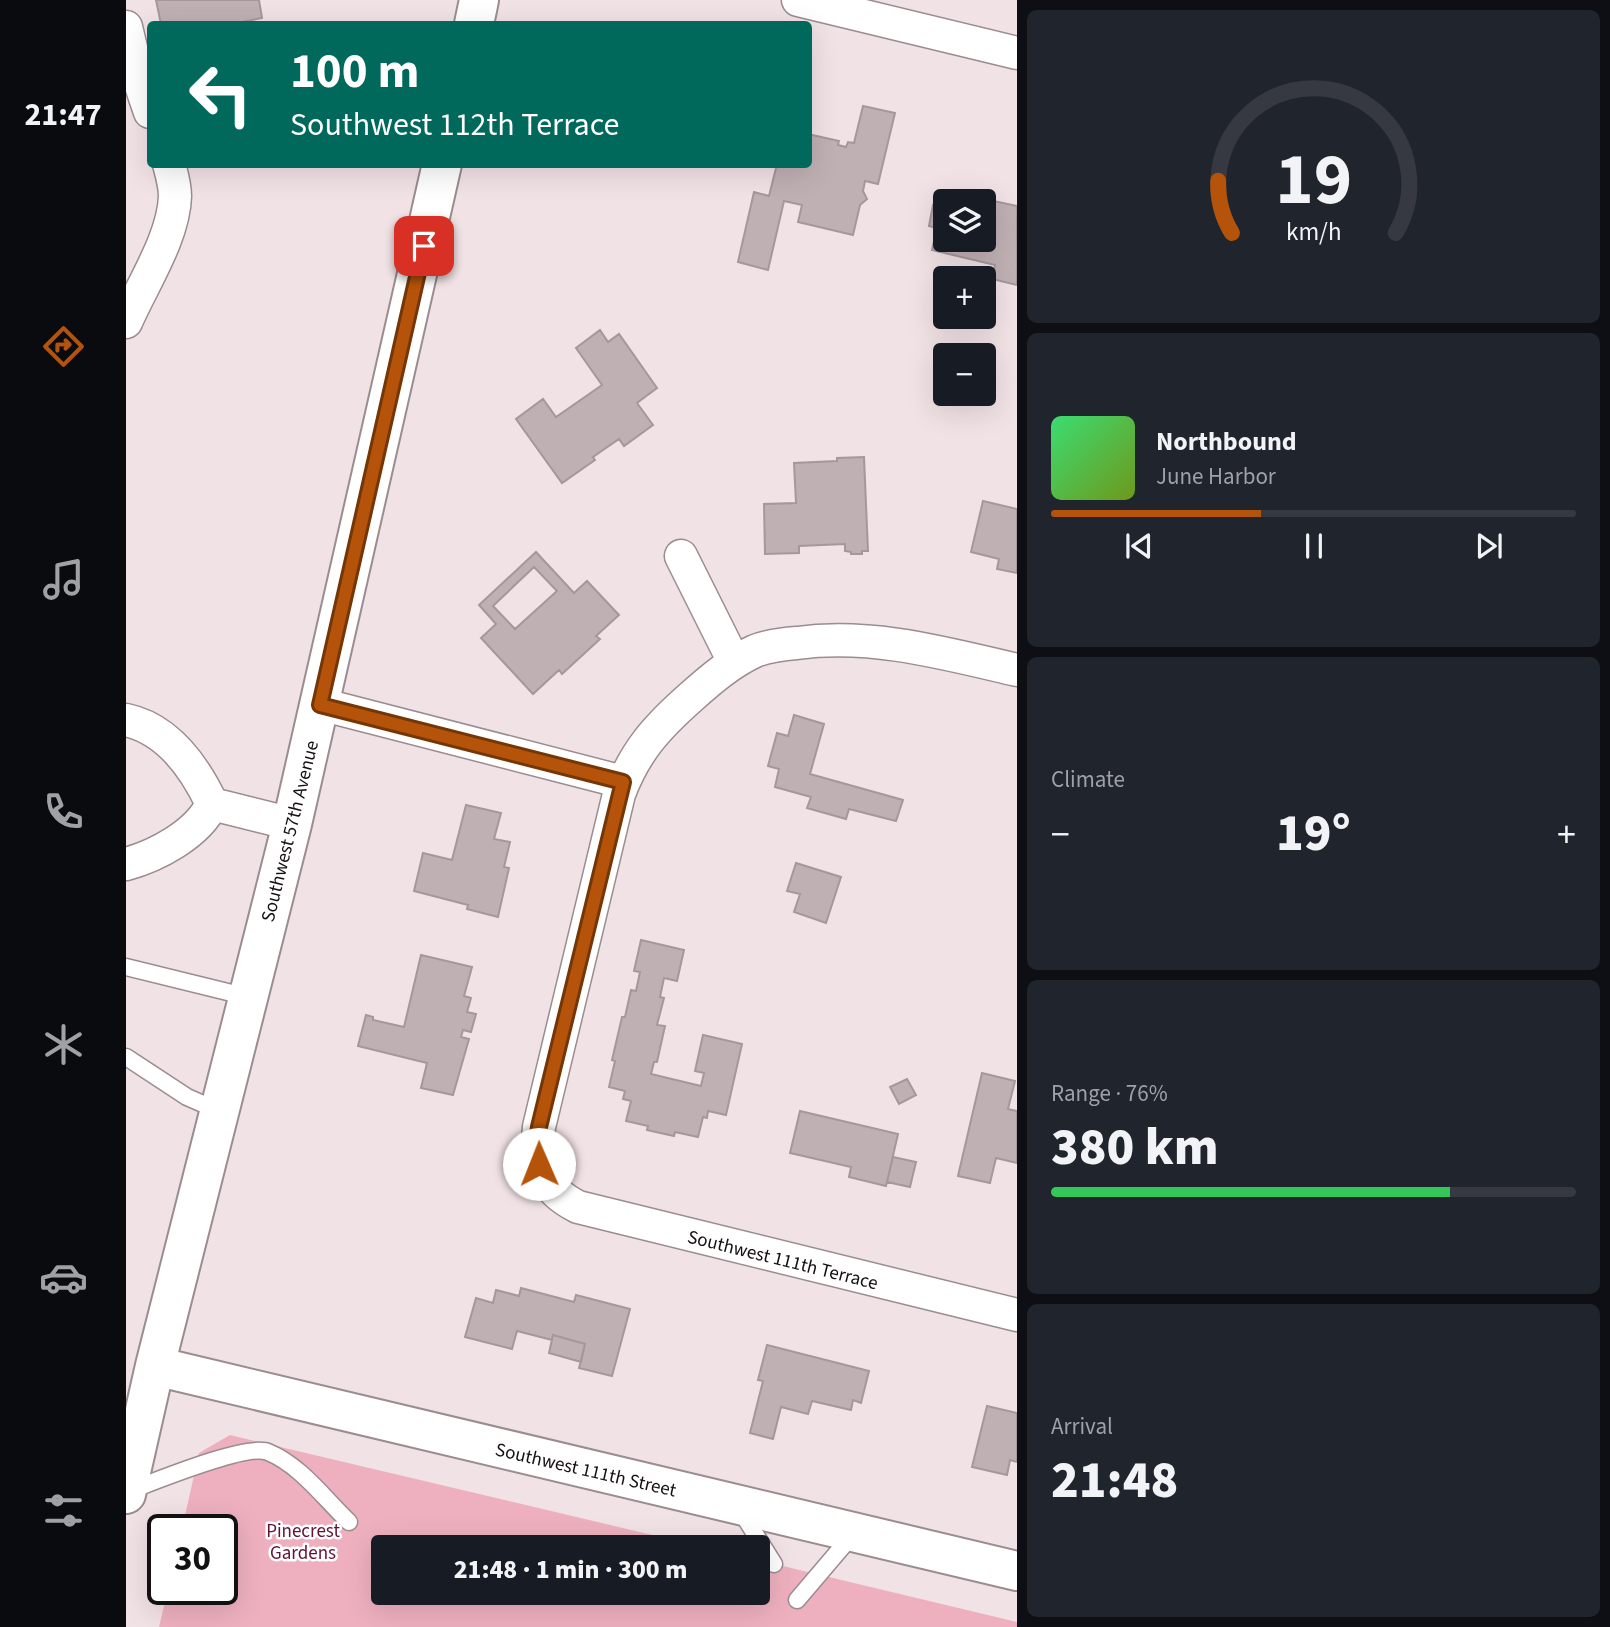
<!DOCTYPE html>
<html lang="en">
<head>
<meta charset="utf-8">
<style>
  :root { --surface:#171b24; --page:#20242c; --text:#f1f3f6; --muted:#9ea1a6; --line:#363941; --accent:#b45309 }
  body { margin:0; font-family:"Source Sans 3",sans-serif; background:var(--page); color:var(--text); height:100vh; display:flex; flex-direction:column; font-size:26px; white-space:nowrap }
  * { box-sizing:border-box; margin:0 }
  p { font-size:23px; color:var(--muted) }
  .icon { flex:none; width:38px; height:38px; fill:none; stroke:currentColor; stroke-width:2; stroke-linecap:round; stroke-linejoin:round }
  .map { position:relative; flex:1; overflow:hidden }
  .drawer { display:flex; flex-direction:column; gap:10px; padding:10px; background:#0d0f14; width:593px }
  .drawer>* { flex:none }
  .guide { position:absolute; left:21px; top:21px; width:665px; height:147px; border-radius:7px; box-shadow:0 7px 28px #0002; background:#00695c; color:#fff; overflow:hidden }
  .tools { position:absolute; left:807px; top:189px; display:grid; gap:14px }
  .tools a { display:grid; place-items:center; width:63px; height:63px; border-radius:7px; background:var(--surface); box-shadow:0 7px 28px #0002; font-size:35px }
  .speed { position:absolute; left:21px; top:1514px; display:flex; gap:14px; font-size:35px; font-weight:700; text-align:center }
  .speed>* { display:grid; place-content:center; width:91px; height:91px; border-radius:50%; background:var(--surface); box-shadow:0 7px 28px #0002; line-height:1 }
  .speed .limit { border:4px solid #111; border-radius:10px; background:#fff; color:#111 }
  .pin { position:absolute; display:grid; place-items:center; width:60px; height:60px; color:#fff; margin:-30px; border-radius:14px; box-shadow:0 4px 10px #0006 }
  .me { position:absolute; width:77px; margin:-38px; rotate:359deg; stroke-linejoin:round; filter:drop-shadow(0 0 5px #0008) }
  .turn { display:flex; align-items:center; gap:24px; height:147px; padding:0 28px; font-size:32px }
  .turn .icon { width:91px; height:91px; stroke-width:2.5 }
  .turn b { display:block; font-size:49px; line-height:60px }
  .big { font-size:52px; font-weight:800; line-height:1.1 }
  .drawer .tile { flex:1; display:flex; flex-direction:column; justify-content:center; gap:10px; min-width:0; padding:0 24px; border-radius:10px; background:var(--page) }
  .drawer .dial { align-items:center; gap:0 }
  .dial svg { height:182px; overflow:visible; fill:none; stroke:var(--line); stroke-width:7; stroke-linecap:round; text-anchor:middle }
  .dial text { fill:var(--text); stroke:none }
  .song { display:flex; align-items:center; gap:21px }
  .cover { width:84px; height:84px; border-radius:10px; background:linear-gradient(135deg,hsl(140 70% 55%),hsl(80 70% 35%)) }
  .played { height:7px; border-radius:4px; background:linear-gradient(90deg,var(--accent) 40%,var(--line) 40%) }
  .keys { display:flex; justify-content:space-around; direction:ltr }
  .heat { display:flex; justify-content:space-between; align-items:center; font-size:38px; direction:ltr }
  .charge { height:10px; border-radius:5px; background:linear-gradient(90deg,#34c759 76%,var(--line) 0) }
  .trip { position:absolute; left:245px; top:1535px; width:399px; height:70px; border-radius:7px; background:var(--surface); box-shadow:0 7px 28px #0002; font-weight:800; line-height:70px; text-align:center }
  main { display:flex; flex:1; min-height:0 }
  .dock { display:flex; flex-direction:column; width:126px; justify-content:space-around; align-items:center; background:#090b0e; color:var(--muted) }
  .dock .icon { width:49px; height:49px }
  .dock .active { color:var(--accent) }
  .dock b { font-size:32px; color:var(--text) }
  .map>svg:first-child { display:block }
</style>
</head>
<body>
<main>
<nav class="dock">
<b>21:47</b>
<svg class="icon active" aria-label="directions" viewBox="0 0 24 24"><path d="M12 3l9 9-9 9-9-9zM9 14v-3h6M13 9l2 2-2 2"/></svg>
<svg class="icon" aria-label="music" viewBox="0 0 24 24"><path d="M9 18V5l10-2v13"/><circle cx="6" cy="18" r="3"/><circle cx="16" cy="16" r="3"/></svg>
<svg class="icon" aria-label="phone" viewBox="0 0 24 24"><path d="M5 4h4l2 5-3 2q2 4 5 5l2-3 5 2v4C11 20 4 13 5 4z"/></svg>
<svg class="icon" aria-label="climate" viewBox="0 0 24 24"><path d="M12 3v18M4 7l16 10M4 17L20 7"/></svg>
<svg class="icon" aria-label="car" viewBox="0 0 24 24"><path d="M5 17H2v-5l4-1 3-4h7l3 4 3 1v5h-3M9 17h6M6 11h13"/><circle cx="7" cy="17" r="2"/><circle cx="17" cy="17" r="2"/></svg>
<svg class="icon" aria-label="filters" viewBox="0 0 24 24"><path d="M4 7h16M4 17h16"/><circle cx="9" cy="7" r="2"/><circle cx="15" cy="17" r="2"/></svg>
</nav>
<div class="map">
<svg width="891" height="1627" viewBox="0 0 891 1627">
  <rect width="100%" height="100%" fill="#f1e2e5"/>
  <path fill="#eeb0bf" d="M104,1435L577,1547H257V1592H632V1560L891,1622V1627H33L42,1589H96V1530L56,1529L73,1453Z"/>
  <path fill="#bfb0b3" stroke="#a6979a" stroke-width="2" fill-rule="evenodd" d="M30,0H133L136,18L105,24H35Z
    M737,106L769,113L752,184L739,181L737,191L741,199L734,205L727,235L672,222L676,205L658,201L642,270L612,262L628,192L643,196L651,164H682V134L713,141L712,145L720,147L722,142L728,143Z
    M824,191L849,197L850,194L864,197L863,200L891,206V285L866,279L869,265L806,250L811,228L803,226L807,205L816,207L819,194H823ZM819,201H858V240H819Z
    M474,330L482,342L493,334L531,388L511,403L527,425L498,446L493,439L467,457L469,460L436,483L390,419L417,399L430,417L476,385L450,348Z
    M738,457L742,551H736V554H725V552L719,551V544L673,546V553L639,554L638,504L670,503L668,463L711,461V458Z
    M857,501L891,509V573L871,569L873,559L845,552Z
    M410,552L448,593L461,581L493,615L470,636L474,639L436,674L433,670L407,694L355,638L370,624L353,605ZM408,567L431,591L389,629L367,606Z
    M668,715L698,724L684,774L777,800L770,821L723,809L720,819L681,808L685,797L649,787L653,769L642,766L651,733L662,736Z
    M340,805L375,813L368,839L384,842L378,867L383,868L372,917L341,909L342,905L288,891L297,853L326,860Z
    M670,863L715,877L700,923L668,912L674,894L661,891Z
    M515,940L558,950L551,981L538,978L534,997L538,998L531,1025L539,1026L531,1062H528L525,1074L575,1086L578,1073L569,1071L577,1035L616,1044L600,1115L582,1111L581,1118L577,1117L572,1137L549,1132L548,1136L521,1130L522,1126L500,1121L505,1101L497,1099L499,1091L483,1087L489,1061L486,1060L496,1017H499L505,990L510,991L514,972L508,971Z
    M295,955L346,967L338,996L345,998L341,1012L350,1014L345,1032L337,1030L335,1037L343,1039L327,1095L295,1088L301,1063L232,1046L240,1015L247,1017V1020L278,1027Z
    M856,1073L889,1081L882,1109L891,1111V1163L870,1158L864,1183L832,1176Z
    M781,1079L790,1095L773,1104L764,1087Z
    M674,1111L772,1134L760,1186L723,1177L725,1167L664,1153Z
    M767,1157L790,1162L784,1187L761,1182Z
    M395,1288L448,1302L450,1295L504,1309L486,1376L453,1368L459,1344L427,1335L426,1340L391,1331L386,1349L339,1337L350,1298L367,1303L370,1290L393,1296Z
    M427,1335L459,1344L455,1362L423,1353Z
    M641,1345L743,1371L735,1403L727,1400L725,1410L686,1401L682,1414L655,1407L647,1439L624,1433L637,1381L632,1380Z
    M861,1406L891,1413V1462L884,1460L881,1475L846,1467Z"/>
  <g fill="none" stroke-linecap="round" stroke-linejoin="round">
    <g stroke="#9a8c8f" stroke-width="19">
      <path id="service" d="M0,967L122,997
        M0,1057L61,1097L93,1111
        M3,1491C27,1482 121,1443 142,1452C174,1465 198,1498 223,1522
        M614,1510L648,1564
        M671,1600L728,1533"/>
    </g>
    <g stroke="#9a8c8f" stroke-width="35">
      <path id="minor" d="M672,0L891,53
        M0,27L12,77L24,112
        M0,322C16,285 48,237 49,196C49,185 46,175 43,164
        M555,556L608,662
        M891,670C818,653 746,633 671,643C657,644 642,646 629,651C605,662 584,680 565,697C531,727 509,751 493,794L413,1127C409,1165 416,1189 452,1207L891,1315
        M194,704L497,782
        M0,720C42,729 69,768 86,804C72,834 30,856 0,864
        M86,804L166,824"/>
    </g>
    <g stroke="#9a8c8f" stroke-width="42">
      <path id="secondary" d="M348,24L353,0
        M29,1366L891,1571
        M0,1494L29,1366L166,824L316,164"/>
    </g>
    <use href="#service" stroke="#fff" stroke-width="16"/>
    <use href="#minor" stroke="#fff" stroke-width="32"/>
    <use href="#secondary" stroke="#fff" stroke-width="38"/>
  </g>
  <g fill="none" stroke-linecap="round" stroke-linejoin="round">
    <g stroke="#753606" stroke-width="18">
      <path id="route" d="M298,246L194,705L497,782L413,1127L410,1150L413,1164"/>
    </g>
    <use href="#route" stroke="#b45309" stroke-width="12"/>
  </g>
  <g text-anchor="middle" stroke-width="5" stroke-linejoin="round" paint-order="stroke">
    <g font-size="19" fill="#151011" stroke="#fff">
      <text transform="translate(163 831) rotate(-76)" y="7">Southwest 57th Avenue</text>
      <text transform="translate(657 1259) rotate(14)" y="7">Southwest 111th Terrace</text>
      <text transform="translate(460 1469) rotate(13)" y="7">Southwest 111th Street</text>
    </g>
    <g font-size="19" fill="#631332" stroke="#fff">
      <text x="177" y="1537">Pinecrest<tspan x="177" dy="22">Gardens</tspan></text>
    </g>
  </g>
</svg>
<div class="tools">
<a><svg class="icon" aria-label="layers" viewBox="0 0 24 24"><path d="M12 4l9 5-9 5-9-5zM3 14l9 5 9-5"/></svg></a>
<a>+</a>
<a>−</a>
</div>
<div class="speed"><div class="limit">30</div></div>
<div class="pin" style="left:298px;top:246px;background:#d93025"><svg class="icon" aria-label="arrive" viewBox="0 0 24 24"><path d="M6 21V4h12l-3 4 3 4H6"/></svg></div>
<svg class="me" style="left:413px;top:1164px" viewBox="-20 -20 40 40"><circle r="19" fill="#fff"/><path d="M0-13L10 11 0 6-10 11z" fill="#b45309"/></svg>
<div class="trip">21:48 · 1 min · 300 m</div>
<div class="guide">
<div class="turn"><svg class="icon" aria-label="left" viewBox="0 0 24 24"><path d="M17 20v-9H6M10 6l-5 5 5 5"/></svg><div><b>100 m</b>Southwest 112th Terrace</div></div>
</div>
</div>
<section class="drawer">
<div class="tile dial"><svg viewBox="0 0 100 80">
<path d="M14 69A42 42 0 1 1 86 69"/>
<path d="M14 69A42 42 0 0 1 8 46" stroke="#b45309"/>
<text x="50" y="56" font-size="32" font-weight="700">19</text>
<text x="50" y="72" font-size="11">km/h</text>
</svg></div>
<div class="tile">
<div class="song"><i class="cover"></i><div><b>Northbound</b><p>June Harbor</p></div></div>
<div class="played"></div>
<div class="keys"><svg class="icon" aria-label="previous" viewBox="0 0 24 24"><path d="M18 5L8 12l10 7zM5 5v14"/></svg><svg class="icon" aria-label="pause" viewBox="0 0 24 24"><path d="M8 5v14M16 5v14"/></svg><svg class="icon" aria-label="next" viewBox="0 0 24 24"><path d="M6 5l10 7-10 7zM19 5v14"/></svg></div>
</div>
<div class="tile"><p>Climate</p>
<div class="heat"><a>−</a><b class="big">19°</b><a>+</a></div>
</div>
<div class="tile"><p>Range · 76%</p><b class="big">380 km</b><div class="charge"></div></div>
<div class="tile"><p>Arrival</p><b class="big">21:48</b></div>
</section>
</main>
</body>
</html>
